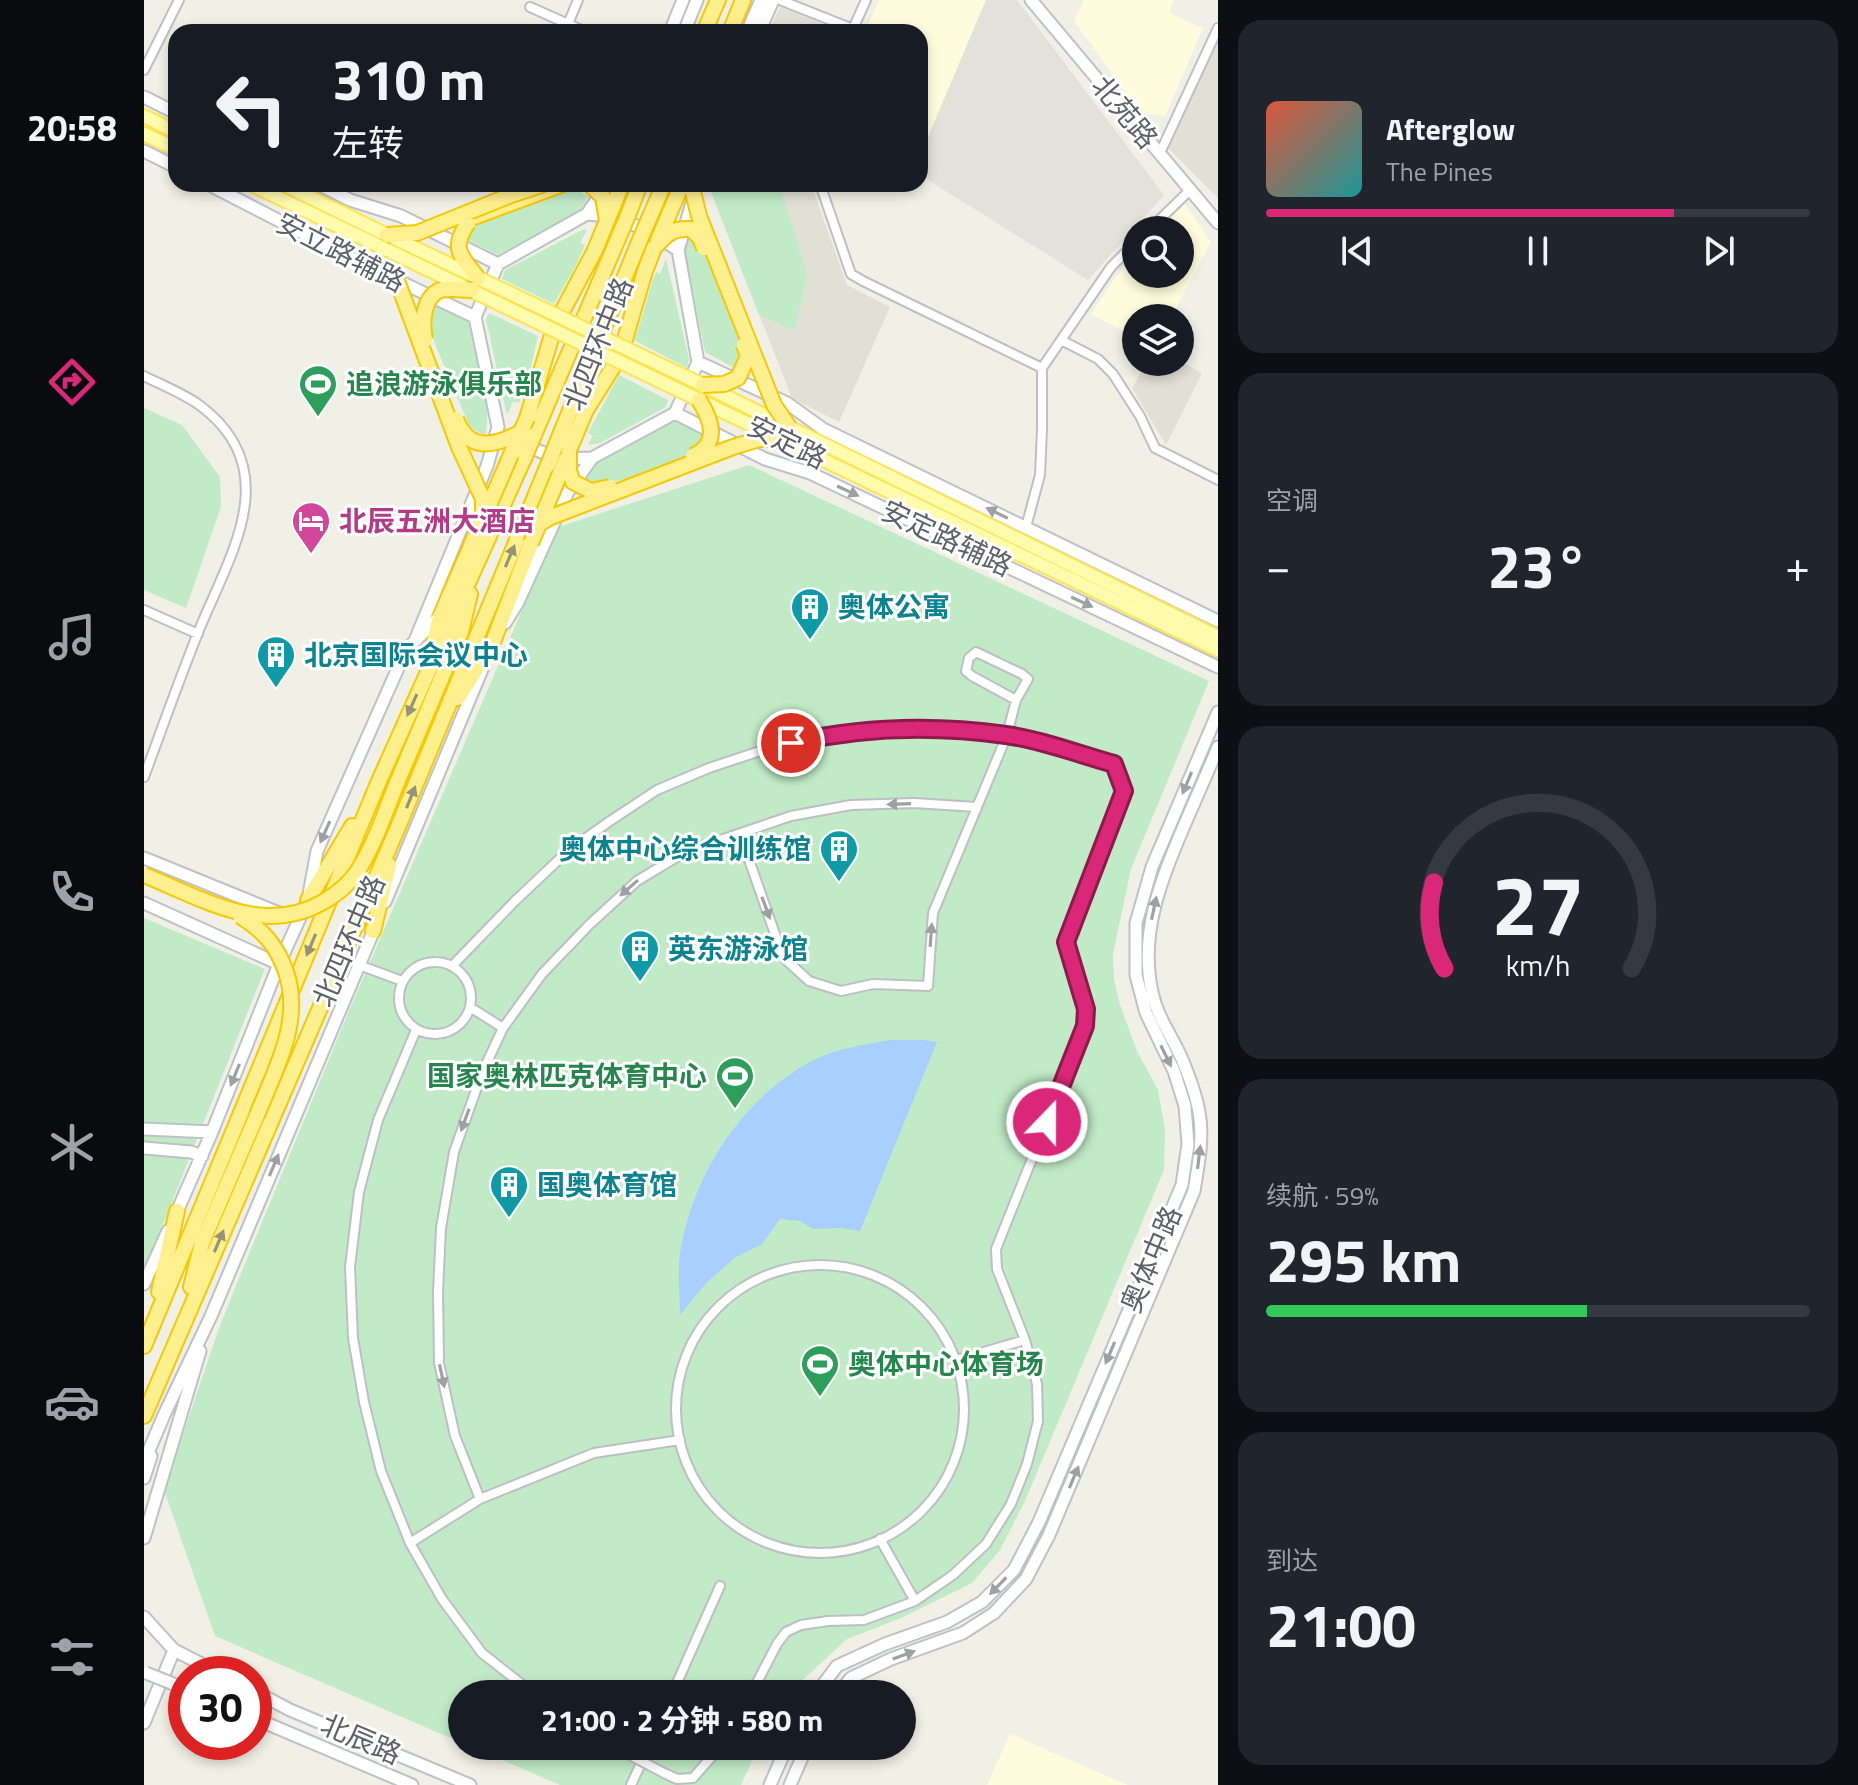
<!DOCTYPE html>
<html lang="zh">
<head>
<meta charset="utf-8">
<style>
  :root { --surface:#171b24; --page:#20242c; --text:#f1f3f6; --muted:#9ea1a6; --line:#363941; --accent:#db2777 }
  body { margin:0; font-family:"Titillium Web","Noto Sans SC",sans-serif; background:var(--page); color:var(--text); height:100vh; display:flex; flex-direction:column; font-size:30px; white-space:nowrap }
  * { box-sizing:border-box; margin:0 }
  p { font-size:26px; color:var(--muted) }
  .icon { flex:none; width:44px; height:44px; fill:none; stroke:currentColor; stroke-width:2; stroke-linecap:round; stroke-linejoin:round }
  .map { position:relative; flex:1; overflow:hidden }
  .side { display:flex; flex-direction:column; gap:20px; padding:20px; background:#0d0f14; width:640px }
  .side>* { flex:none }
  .hud { position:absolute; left:24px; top:24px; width:760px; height:168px; border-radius:24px; box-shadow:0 4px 12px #0003; background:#171b24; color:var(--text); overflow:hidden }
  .controls { position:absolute; left:978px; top:216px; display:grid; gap:16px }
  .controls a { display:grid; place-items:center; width:72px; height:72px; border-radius:50%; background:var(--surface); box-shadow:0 4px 12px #0003; font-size:40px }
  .speed { position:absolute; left:24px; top:1656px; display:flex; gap:16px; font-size:40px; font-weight:700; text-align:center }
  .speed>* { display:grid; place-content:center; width:104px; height:104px; border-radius:50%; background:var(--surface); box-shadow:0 4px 12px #0003; line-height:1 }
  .speed .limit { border:12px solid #d22; background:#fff; color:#111 }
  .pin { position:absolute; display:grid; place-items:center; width:68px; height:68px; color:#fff; margin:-34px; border:4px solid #fff; border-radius:50%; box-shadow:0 2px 8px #0007 }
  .me { position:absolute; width:88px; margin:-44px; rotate:22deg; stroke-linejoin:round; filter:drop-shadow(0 0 6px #0008) }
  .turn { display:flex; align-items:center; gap:28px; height:168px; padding:0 32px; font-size:36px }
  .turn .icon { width:104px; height:104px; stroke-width:2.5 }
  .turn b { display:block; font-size:56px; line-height:68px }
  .big { font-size:60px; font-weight:700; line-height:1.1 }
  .side .card { flex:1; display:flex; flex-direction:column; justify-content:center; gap:12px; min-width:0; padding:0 28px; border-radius:24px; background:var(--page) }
  .side .dial { align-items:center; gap:0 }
  .dial svg { height:208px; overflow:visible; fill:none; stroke:var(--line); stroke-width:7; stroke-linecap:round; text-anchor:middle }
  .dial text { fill:var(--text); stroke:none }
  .song { display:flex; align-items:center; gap:24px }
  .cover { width:96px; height:96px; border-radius:12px; background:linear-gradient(135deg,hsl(10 70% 55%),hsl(180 70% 35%)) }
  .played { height:8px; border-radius:4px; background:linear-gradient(90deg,var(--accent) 75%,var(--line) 75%) }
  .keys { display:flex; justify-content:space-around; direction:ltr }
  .heat { display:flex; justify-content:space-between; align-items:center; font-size:44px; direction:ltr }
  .charge { height:12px; border-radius:6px; background:linear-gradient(90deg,#34c759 59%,var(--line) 0) }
  .trip { position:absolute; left:304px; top:1680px; width:468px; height:80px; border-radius:40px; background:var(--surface); box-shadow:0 4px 12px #0003; font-weight:700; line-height:80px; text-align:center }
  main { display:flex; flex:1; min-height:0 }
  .menu { display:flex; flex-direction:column; width:144px; justify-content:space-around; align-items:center; background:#090b0e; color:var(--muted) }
  .menu .icon { width:56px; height:56px }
  .menu .on { color:var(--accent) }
  .menu b { font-size:36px; color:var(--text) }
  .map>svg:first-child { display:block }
</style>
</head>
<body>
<main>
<nav class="menu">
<b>20:58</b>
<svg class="icon on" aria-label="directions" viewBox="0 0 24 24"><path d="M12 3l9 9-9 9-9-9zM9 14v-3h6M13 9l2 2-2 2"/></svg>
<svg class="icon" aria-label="music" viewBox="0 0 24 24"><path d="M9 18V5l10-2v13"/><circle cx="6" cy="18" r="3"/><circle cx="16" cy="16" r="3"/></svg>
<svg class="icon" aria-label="phone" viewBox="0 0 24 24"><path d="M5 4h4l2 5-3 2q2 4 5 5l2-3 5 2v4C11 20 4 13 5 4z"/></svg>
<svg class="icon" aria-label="climate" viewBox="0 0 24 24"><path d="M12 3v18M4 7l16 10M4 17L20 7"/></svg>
<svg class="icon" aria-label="car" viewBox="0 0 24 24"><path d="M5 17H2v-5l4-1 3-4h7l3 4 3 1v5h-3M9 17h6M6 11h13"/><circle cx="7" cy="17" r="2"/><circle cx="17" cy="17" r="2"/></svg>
<svg class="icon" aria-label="filters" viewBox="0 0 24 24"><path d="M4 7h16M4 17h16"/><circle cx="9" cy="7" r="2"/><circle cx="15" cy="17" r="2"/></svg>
</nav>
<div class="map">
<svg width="1074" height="1785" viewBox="0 0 1074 1785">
  <rect width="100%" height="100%" fill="#f1f0e6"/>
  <path fill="#fffbdd" d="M735,0H842L776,156V32H721Z
    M940,0H1030L1025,13L1059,28L1021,116L997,113L930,21Z
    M1041,204L1067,242L1027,318H992V338L947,314L978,268L992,254V274H1036V230H1015Z
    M866,1734L984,1785H843Z"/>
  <path fill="#e2e2da" d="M842,0H873L1020,195L944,280L776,175V156Z"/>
  <path fill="#e1e0d5" d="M636,6L697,32H625Z
    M1074,41V198L1024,148Z
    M564,184H667L703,285L746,307L695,422L648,398Z
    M1036,361L1058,373L1022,445L988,388L1003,362Z"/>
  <path fill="#c0ebc6" d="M564,184H635L663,273L651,331L615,315Z
    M433,190L444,196L435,213L354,255L323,240C326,229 332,225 342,220L419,193Z
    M440,229L443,230L436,243L441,245L431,267L410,304L358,279L361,270Z
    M541,233L559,244L595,340L597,358L592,369L561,352L538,242Z
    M522,259L545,359L543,368L490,340C499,318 503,295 512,272L516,274Z
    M292,306L325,322C334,359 349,398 341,436L326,427L291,344C287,330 286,319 292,306Z
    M345,313L394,336L384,380L375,403L369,401L364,413L362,411L342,319Z
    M475,375L524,400L522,407L456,443L444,445L449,435L444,433Z
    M0,408L38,425L76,477L77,507L42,608L0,590Z
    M531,421L561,436L558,446C534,463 473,488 444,482L441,474L455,458Z
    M605,465L1065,681L987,869L969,954L970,980L976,1005L993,1051L1014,1090L1021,1130L1020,1170L881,1501L856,1550L828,1583L757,1618L703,1639L650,1688L643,1685L639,1694H318V1743L71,1636L20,1490L74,1331L93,1283L207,1006L414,527Z
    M0,918L121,969L0,1272Z
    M326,1746H615L597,1785H416Z"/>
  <path fill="#a8cfff" d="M746,1040H778L793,1042L716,1231L697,1228L669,1229L656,1221L636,1219L618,1244L592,1257L564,1281L536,1315C536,1295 533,1274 536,1254C548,1175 598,1097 670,1060C692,1048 721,1045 746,1040Z"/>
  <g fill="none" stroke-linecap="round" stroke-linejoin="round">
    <g stroke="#bebfc6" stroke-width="12">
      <path id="street" d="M636,0L709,29
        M386,7L442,32
        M424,24L434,0
        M708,31L722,0
        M0,70L35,0
        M1016,153L1074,28
        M676,184L707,274L719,281L898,368
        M1005,230L1046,190
        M917,340L954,359L969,374L996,416L1011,448L1074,480
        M0,376C18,385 38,393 54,404C140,467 90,548 58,623C37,674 19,726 0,777
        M882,527L896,475L898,429V368L967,267L992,242
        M0,610L54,634
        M596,834L639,957L665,981L697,991L729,984L784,986L789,913L863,735L872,700L884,679L878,674L832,652L825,658L822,671L828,676L872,700
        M255 998a36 36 0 1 1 72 0a36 36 0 1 1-72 0Z
        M215,965L258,981
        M308,966L371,901L425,850L466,821L513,790L565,768L619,750L675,737L732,730H785L863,735L970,764L980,791L922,942L942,1009L941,1026L852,1249L853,1269L881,1340L893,1384L894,1421L883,1464L867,1504L842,1544L809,1575L771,1601L720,1620L684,1621L657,1625L642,1632L633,1644L607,1694
        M326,1007L359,1028
        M272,1030L234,1120L215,1192L206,1267L209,1338L220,1402L237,1471L266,1543L298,1599L338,1653L390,1694
        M532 1409a144 144 0 1 1 288 0a144 144 0 1 1-288 0Z
        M812,1360L881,1340
        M336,1499L311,1436L295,1363L294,1292L297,1228L310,1152L338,1073L359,1028L398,974L445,925L493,881L541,852L647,816L707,805L770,803L833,807
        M736,1539L771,1601
        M266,1543L336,1499L450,1453L536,1440
        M610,1687L625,1694
        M528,1694L576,1586
        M469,1746L480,1752
        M520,1773L533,1779L549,1778L577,1746
        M487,1785L505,1746"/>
    </g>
    <g stroke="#bec1c8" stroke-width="15">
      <path id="secondary" d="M887,0L1074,223
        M526,32L539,0
        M540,32L553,0
        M603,32L617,0
        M615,32L629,0
        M0,97L32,113
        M0,151L32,167
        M64,184L227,268L331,317
        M174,184L206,200L257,216L354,264
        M443,214L474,217L511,235L534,250
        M554,362L643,403L679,429L1074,621
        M531,413L621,459L666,473L1074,667
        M381,445L414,459L448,458L531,413L554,362L534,250L550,196
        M361,623L374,602L424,492L448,458
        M272,638L343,466L354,427L331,317L354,264L443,214L463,184
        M0,858L135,913
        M241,902L339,667
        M0,903L135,964
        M0,1129L68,1132
        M0,1148L47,1152L58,1156
        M31,1216L68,1132L135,964L164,900L173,851L262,650L295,617
        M0,1284L24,1231
        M0,1462L20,1415L67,1316L232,925
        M0,1478L7,1456
        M0,1538L56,1351
        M0,1617L30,1650L77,1674
        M27,1683L42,1690
        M110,1691L146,1710L326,1785
        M672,1694L693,1666L741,1644L803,1622L838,1602L870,1570L895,1522L1038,1185L1044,1144L1041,1106L1030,1071L1002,1013L992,975V923L1008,867L1074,712
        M694,1694L707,1678L747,1659L819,1633L850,1613L882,1579L905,1535L1050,1191C1054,1166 1060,1138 1055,1112C1052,1094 1045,1076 1038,1059C1028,1036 1013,1017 1008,992C995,934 1017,879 1040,826C1051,800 1063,774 1074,747
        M110,1718L268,1785
        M0,1723L30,1650
        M626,1785L643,1746
        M646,1785L663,1746"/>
    </g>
    <g stroke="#ffe451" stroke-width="16">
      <path id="primary" d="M0,116L32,132
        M0,134L32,149
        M106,184L239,248
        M139,184L243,235
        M559,385L1074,637
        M555,400L1074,650"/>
    </g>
    <g stroke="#f7c900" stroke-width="18">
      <path id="highway" d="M560,32L574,0
        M586,32L599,0
        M484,215L496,184
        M330,217L419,184
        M504,221L520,184
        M239,248L252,278
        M383,418L411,325L451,250
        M390,435L476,234
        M412,445L495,242
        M425,450L442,410L476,356L501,271L510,248
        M290,642L296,617L339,518
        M314,698L349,642L387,543
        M252,785L317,632L326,594
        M164,900L208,826
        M229,931L245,865
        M47,1287L58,1243L113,1115
        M15,1292L33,1211
        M0,1346L235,781L381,456
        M0,1416L254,827L404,465"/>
    </g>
    <use href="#street" stroke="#fff" stroke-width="8"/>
    <use href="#secondary" stroke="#fff" stroke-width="11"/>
    <use href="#primary" stroke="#fffcad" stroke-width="12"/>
    <use href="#highway" stroke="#fff08f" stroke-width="14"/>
    <g stroke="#bebfc6" stroke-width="12" stroke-linecap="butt">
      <path id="street-bridge" d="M480,1752L520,1773"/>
    </g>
    <g stroke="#bec1c8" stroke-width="15" stroke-linecap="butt">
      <path id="secondary-bridge" d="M2,1673L27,1683"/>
    </g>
    <g stroke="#ffe451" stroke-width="16" stroke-linecap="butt">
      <path id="primary-bridge" d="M244,235L559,385
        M239,248L555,400"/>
    </g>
    <g stroke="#f7c900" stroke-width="18" stroke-linecap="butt">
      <path id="highway-bridge" d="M445,184L459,197L463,221
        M548,188L555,216L630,405L645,427
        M324,223C306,248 317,257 334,278
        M476,234L484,215
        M243,235L273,233L367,195L400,184
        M514,240L538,184
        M495,242L504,221
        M510,248C523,234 527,228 547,229L556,238L560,248
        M451,250L478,184
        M252,278L315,447L339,499V518
        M281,340C278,325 278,300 294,291C304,287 318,290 328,290
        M559,385L580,384L594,378L604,356L600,345
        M312,419C325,453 351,446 377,432
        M425,450V471L429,482L447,491L466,487
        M381,456L390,435
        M549,456C576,443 568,421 555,400
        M404,465L412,445
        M342,512L383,418
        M395,524L407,517L589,447L615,439H638
        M387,543L422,459
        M0,875C57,898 119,937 179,902C193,894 207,882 215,869C231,843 241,813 252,785
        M96,916C120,931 133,946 142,972C159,1021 131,1070 113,1115"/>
    </g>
    <use href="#street-bridge" stroke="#fff" stroke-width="8"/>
    <use href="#secondary-bridge" stroke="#fff" stroke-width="11"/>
    <use href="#primary-bridge" stroke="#fffcad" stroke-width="12"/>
    <use href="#highway-bridge" stroke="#fff08f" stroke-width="14"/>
  </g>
  <defs><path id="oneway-solid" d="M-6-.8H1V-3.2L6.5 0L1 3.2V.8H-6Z" transform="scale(2)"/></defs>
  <g fill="#9ea0a4">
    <use href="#oneway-solid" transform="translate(704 491) rotate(25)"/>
    <use href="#oneway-solid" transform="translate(853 513) rotate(-154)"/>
    <use href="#oneway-solid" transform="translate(938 602) rotate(25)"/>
    <use href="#oneway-solid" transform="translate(1043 783) rotate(113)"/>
    <use href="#oneway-solid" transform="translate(755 804) rotate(178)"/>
    <use href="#oneway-solid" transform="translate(181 832) rotate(114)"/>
    <use href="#oneway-solid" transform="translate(485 888) rotate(139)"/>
    <use href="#oneway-solid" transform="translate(622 908) rotate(70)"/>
    <use href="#oneway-solid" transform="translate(1010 908) rotate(-78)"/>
    <use href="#oneway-solid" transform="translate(787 935) rotate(-86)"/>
    <use href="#oneway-solid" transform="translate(1022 1056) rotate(64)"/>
    <use href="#oneway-solid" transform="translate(91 1075) rotate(112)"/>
    <use href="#oneway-solid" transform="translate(321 1120) rotate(110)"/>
    <use href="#oneway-solid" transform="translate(1055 1157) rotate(-83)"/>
    <use href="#oneway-solid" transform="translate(130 1165) rotate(-67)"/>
    <use href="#oneway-solid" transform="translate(966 1353) rotate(113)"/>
    <use href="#oneway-solid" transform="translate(298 1376) rotate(78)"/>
    <use href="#oneway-solid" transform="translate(930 1477) rotate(-67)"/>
    <use href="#oneway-solid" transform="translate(854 1586) rotate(134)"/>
    <use href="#oneway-solid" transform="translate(760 1655) rotate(-20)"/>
  </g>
  <g fill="#969376">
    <use href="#oneway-solid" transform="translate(366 556) rotate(-67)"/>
    <use href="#oneway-solid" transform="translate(268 705) rotate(114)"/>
    <use href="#oneway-solid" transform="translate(267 797) rotate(-68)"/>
    <use href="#oneway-solid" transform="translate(167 945) rotate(113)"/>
    <use href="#oneway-solid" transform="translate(75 1241) rotate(-67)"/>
  </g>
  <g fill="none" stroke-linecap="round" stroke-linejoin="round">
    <g stroke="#8e194d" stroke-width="20">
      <path id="route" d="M647,743C717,727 791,725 862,735C898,740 934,754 970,764L980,791L922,942L942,1009L941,1026L903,1122"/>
    </g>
    <use href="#route" stroke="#db2777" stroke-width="14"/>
  </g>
  <defs>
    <g id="stadium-pin" transform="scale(2)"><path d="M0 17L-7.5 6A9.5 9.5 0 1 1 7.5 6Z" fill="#2e9e5b" stroke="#fff"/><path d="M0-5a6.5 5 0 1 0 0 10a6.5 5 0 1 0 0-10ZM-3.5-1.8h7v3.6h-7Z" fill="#fff"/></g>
    <g id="hotel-pin" transform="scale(2)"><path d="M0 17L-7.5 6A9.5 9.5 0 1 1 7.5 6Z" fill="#d1479c" stroke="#fff"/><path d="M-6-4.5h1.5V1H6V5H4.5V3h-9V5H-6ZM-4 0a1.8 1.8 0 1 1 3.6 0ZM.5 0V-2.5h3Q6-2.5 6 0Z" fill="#fff"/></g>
    <g id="building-pin" transform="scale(2)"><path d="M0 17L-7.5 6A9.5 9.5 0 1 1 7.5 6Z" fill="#0f9aa8" stroke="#fff"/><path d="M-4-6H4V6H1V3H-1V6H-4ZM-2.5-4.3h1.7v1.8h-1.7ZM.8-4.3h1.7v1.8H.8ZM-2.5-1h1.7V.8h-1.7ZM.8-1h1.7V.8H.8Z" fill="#fff"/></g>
  </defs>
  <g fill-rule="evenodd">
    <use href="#stadium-pin" x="174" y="384"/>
    <use href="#hotel-pin" x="167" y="521"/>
    <use href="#building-pin" x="666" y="607"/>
    <use href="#building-pin" x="132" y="655"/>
    <use href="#building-pin" x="695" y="849"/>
    <use href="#building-pin" x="496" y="949"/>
    <use href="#stadium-pin" x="591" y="1076"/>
    <use href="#building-pin" x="365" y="1185"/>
    <use href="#stadium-pin" x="676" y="1364"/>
  </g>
  <g text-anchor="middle" stroke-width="6" stroke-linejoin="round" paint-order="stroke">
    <g font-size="28" fill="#5d6168" stroke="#fff">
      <text transform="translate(981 112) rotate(50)" y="10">北苑路</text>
      <text transform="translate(197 252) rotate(27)" y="10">安立路辅路</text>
      <text transform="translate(454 344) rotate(-68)" y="10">北四环中路</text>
      <text transform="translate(643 442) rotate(26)" y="10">安定路</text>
      <text transform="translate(803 538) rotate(25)" y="10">安定路辅路</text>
      <text transform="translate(205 941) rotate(-67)" y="10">北四环中路</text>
      <text transform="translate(1007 1259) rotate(-67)" y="10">奥体中路</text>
      <text transform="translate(217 1739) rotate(23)" y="10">北辰路</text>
    </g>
    <g font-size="28" font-weight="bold" fill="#27864d" stroke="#fff" text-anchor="start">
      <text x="202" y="394">追浪游泳俱乐部</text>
      <text x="563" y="1086" text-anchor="end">国家奥林匹克体育中心</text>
      <text x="704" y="1374">奥体中心体育场</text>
    </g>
    <g font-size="28" font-weight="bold" fill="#b23c85" stroke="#fff" text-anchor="start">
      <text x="195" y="531">北辰五洲大酒店</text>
    </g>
    <g font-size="28" font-weight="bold" fill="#0d838f" stroke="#fff" text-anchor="start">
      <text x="694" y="617">奥体公寓</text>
      <text x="160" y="665">北京国际会议中心</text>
      <text x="667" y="859" text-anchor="end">奥体中心综合训练馆</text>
      <text x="524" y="959">英东游泳馆</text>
      <text x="393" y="1195">国奥体育馆</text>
    </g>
  </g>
</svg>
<div class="controls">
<a><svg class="icon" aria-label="search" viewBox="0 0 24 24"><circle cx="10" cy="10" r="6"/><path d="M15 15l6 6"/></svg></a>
<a><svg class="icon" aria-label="layers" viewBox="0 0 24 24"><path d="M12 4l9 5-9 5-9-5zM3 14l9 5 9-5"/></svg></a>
</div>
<div class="speed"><div class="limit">30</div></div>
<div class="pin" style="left:647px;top:743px;background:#d93025"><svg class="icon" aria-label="arrive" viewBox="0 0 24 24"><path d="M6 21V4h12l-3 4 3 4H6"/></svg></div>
<svg class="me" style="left:903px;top:1122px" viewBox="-20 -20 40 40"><circle r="17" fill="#db2777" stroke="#fff" stroke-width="3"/><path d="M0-11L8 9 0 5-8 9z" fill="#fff"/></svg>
<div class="trip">21:00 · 2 分钟 · 580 m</div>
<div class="hud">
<div class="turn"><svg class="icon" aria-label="left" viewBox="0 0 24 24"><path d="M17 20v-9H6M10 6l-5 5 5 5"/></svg><div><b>310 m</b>左转</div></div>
</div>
</div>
<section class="side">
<div class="card">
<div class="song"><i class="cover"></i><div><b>Afterglow</b><p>The Pines</p></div></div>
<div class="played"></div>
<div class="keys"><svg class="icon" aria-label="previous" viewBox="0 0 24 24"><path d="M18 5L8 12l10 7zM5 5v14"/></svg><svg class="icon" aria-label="pause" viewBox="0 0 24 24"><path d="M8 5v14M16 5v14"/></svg><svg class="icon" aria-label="next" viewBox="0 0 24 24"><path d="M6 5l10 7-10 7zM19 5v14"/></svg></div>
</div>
<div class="card"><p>空调</p>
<div class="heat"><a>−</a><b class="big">23°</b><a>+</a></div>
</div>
<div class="card dial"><svg viewBox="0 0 100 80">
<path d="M14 69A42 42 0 1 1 86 69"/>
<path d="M14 69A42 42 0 0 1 10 36" stroke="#db2777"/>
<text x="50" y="56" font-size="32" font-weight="700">27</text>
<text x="50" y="72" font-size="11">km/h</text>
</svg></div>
<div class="card"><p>续航 · 59%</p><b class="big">295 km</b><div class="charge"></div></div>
<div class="card"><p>到达</p><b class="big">21:00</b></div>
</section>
</main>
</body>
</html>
